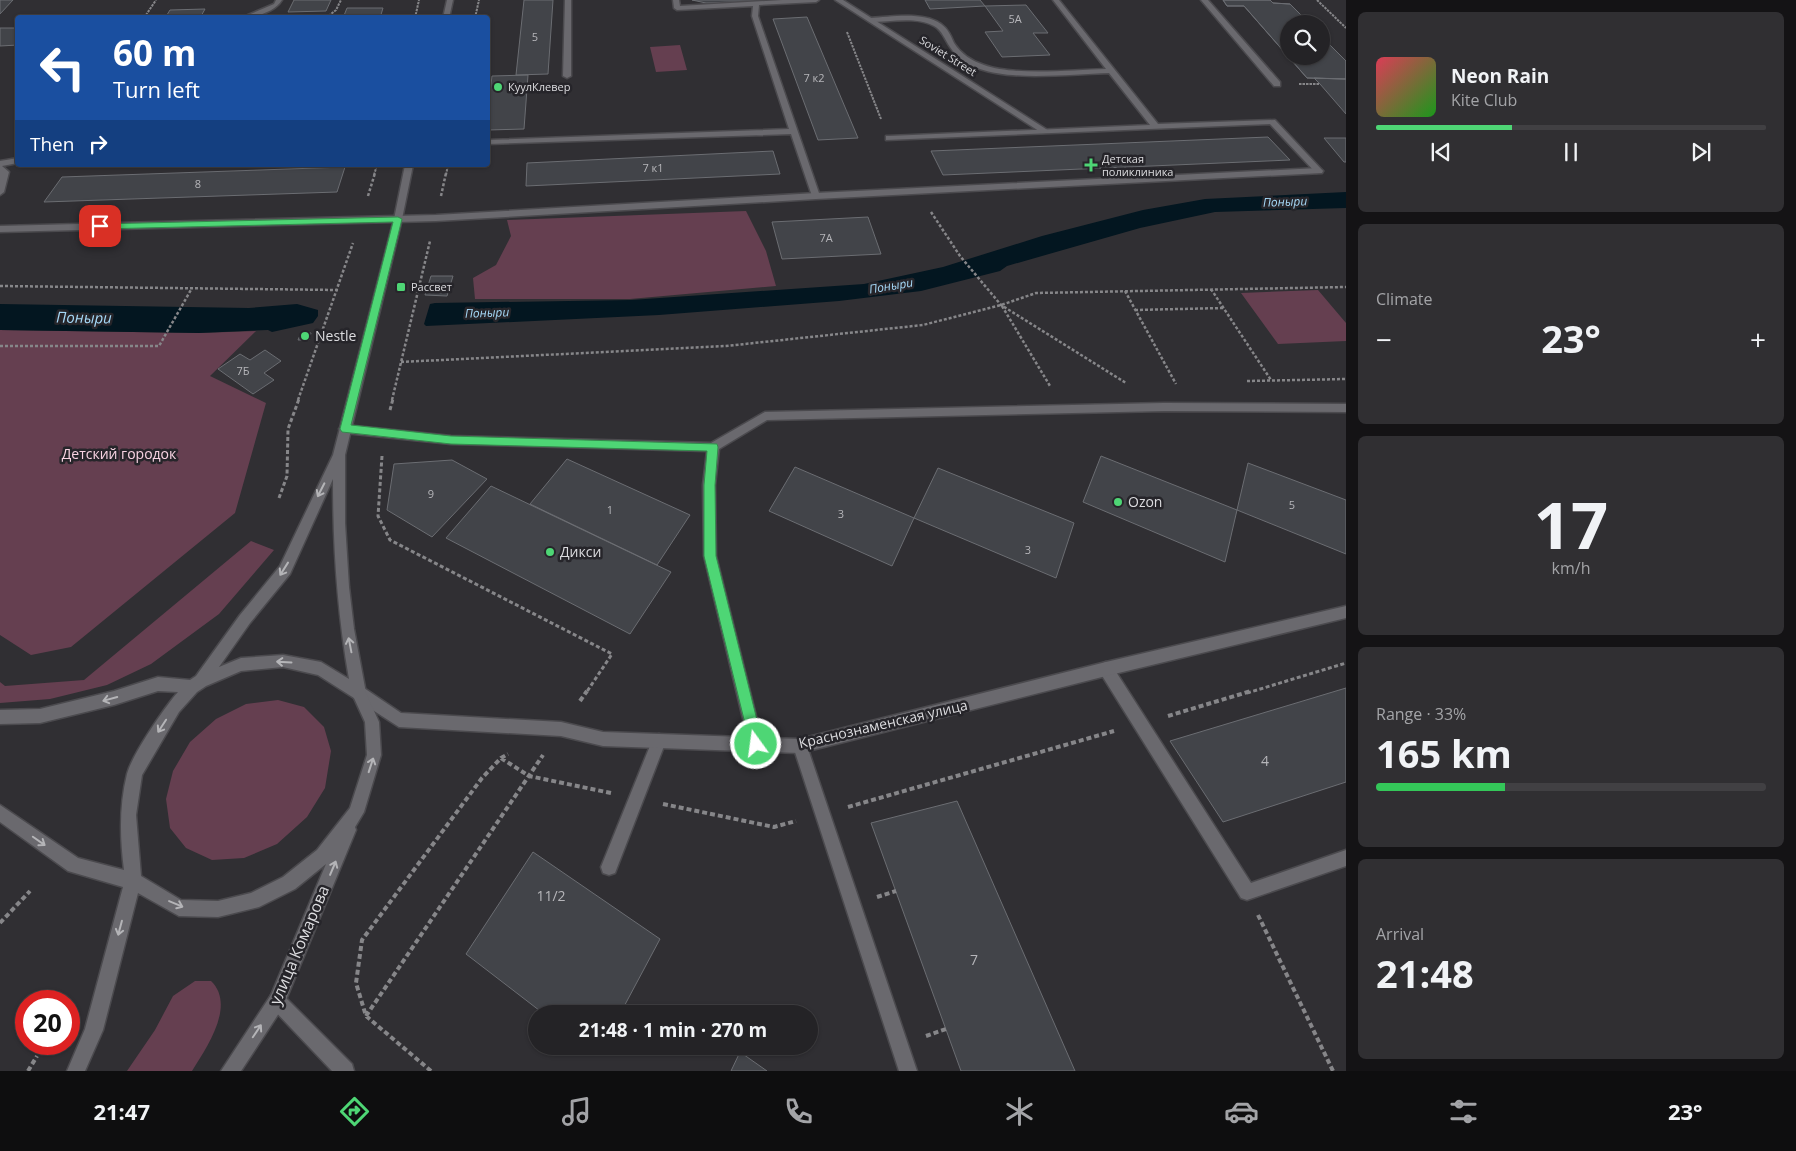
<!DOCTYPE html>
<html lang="en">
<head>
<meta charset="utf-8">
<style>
  :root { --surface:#242326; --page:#302f32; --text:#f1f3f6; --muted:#a3a4a7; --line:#414043; --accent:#4ed675 }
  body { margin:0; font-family:"Open Sans",sans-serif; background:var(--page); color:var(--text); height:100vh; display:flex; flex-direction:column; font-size:19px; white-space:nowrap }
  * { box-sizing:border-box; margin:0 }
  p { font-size:16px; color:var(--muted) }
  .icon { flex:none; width:28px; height:28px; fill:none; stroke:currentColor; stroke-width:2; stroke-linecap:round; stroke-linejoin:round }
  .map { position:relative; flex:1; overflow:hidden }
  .drawer { display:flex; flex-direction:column; gap:12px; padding:12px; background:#141315; width:450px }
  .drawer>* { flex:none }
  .guide { position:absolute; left:15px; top:15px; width:475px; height:152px; border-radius:5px; box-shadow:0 1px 4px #0004,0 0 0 1px var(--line); background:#1a4fa0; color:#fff; overflow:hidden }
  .tools { position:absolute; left:1280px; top:15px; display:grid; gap:10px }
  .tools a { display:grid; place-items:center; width:50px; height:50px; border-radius:50%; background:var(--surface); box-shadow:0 1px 4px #0004,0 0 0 1px var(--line); font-size:25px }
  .speed { position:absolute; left:15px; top:990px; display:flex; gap:10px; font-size:25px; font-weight:700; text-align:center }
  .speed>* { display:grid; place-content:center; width:65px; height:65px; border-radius:50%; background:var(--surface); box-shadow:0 1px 4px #0004,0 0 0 1px var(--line); line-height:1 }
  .speed .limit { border:8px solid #d22; background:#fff; color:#111 }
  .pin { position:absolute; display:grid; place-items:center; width:42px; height:42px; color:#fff; margin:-21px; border-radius:10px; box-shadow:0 2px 8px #0006 }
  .me { position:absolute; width:55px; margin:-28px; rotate:346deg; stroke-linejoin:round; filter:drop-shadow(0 0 4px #0008) }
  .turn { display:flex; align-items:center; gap:18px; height:105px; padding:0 15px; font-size:22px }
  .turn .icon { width:65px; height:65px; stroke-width:2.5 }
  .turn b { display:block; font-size:35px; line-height:42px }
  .then { display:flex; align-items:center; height:48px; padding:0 15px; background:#0003; gap:10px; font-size:19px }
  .big { font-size:38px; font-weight:700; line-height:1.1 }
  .drawer .card { flex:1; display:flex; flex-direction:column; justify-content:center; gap:8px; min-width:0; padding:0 18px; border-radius:8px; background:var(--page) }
  .drawer .dial { align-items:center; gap:0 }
  .dial b { font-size:65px; line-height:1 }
  .song { display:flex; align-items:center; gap:15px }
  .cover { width:60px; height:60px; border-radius:8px; background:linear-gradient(135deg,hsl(350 70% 55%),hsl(120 70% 35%)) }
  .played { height:5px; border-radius:2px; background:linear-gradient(90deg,var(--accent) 35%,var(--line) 35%) }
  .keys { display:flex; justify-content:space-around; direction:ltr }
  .heat { display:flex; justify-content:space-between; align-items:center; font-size:28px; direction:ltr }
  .charge { height:8px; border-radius:4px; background:linear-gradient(90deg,#34c759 33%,var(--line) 0) }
  .trip { position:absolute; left:528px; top:1005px; width:290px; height:50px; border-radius:25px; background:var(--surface); box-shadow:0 1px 4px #0004,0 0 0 1px var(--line); font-weight:700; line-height:50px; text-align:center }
  .menu { display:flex; height:80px; justify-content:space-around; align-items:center; background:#0e0e0f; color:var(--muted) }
  .menu .icon { width:35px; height:35px }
  .menu .current { color:var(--accent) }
  .menu b { font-size:22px; color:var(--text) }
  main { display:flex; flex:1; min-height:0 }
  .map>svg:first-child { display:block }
</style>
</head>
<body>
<main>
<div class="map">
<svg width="1346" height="1071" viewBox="0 0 1346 1071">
  <rect width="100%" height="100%" fill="#302f33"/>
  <path fill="#653f50" d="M680,45L687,70L656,72L650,47Z
    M746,211L766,251L776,286L630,299H475L473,278L496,265L511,236L507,220Z
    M1318,290L1346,323V341L1278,344L1241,293Z
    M0,330L199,333L256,331L210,376L266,403L235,513L71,647L31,655L0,635Z
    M251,541L274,550L219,614L151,664L107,685L50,699L0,703V682L5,686L84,680Z
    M278,700L304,707L324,727L331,751L325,788L307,817L277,844L244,858L212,860L186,848L170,828L166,799L173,771L190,742L216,719L246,704Z
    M195,981H211C236,1005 207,1047 192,1071H127L155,1030L173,996Z"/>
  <path fill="#031620" d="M1346,192V208L1215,212L1140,228L1007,266L1000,271L921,291L839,301L659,315L426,326L424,324L430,304L435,303L631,300L864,284L943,267L1042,236L1143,210L1205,199Z
    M0,304L249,308L297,304L318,310V316L313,323L272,332L268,330L199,333L0,330Z"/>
  <path fill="#424449" stroke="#6b6d72" d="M0,0H13L0,14Z
    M294,0H331L326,11L288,12Z
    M524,0H553L548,74L516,75Z
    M692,0H757V1L706,3Z
    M925,0H980L985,6L930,9Z
    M1223,0H1270L1273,3L1290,4L1310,24H1289V56H1321V36L1346,61V79L1307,78L1244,6H1227Z
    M1223,0H1270L1273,3L1290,4L1310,24H1289V56H1321V36L1346,61V79L1307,78L1244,6H1227Z
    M1026,5L1048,33H1033L1050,55L1002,57L985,32L1003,31L985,6Z
    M347,8H383L380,18H343Z
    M205,9L200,18H165L170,10Z
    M807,17L858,138L818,140L773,19Z
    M0,28H18V45L0,46Z
    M528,75L524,129L488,130V109L492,76Z
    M1314,78L1346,79V114L1320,84Z
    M1268,137L1290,160L943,175L931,151Z
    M1324,138H1346V162H1344Z
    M773,151L780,174L526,186L527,163Z
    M345,167L337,192L44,202L62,177Z
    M868,217L881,254L782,259L772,222Z
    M431,276H453L447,296L425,295Z
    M301,333H311L309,340H298Z
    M265,350L281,361L264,373L274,380L253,394L218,369L240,354L250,360Z
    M1101,456L1237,510L1225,562L1083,502Z
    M567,459L690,515L657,565L530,504Z
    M452,460L487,479L432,537L387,510L394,464Z
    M1248,463L1346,500V554L1237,510Z
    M795,467L914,518L892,566L769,511Z
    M938,468L1074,523L1056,578L914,518Z
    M491,486L671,572L630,634L446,538Z
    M1346,688V782L1223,822L1170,741Z
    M957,801L1075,1071H961L871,823Z
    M533,852L660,939L620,1014H544L466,954Z
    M587,1046H602L598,1055Z
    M740,1052L767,1071H731Z"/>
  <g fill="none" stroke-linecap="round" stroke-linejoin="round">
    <g stroke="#4b4a4e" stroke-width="3">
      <path id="service" d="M276,0H282C275,12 254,18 241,18L274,4Z
        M565,0H571V76L567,78L563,76Z
        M673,0H679L680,6L782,0H819L816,2L759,5L758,16L820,196L819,198L812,196L791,134L488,144V140L789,129L752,16L753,6L677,10L674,8Z
        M1053,0H1059L1158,124L1275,120L1323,171L1316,173L1270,124L886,140V136H889L1150,125L1109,73C1072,74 1014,81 980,69C968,65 957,58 950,47C945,40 942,30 934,26C916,16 890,22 870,22L867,20L870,18C891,17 923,11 941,24C948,29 951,36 954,43C961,54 972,61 984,65C1014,76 1072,70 1106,69Z
        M1201,0H1208L1280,82V86H1274Z
        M18,158V163L2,166L9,172L4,192L0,195V161Z
        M1164,403L1346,404V412L1164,411L767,420L719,449L715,485L716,556L763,744L761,749L756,751L751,749L749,744L704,556L703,485L707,451L451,444L345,433L339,429L345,425L451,436L711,443L765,412Z
        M1106,662L1111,664L1251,883L1346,850V866L1247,900L1241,898L1101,674L1099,669L1101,664Z
        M659,734L664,736L666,741L615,873L609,875L603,873L601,867L654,736Z
        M800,739L805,741L807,746L917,1071H899L793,746L795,741Z"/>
    </g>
    <g stroke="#4b4a4e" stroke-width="3">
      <path id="minor" d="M835,0H843L1049,131L1042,133Z
        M1319,168L1323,171L1322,173L816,199L436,221L0,232V226L436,215L816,193Z
        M1346,606V618L1106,676L800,753L603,746L561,736L399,727L354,698L352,693L354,688L359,686L364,688L401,713L561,722L603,732L800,739L1106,662Z
        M277,992L283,995L352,1064L354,1071H332L271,1007L268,1001L271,995Z"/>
    </g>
    <g stroke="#4b4a4e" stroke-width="3">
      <path id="secondary" d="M447,0H453L449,18H443Z
        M405,165H413L402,219L345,455V523L349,587L354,629L366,693L379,722L381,755L364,812L355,827L356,830L283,1007L241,1071H221L271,995L326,864L295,889L259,907L218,917L179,916L138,893L103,1030L85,1071H67L85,1029L123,887L68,871L0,822V805L78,858L124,870C120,838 119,806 127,774C132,755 164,708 178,692L158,691L114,705L40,723L0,724V710L40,709L114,691L158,677L190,680L196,676L240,615L280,566L333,455L394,219ZM333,479C333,549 337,610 349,679L321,662L283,655L241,658L219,667L250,623L290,574ZM283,667L318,675L354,698L365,722L367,755L350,808L317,850L283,877L251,893L218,901L181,900L141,876L136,815L142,775L179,712L197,692L206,686L241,671Z"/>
    </g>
    <path stroke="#868689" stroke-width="2" stroke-dasharray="2.5 1" stroke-linecap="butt" d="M1317,0L1346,28
      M144,18L156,0
      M326,18L336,10L341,0
      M415,18L419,0
      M475,18L479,0
      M847,32L881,119
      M1299,84H1320
      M374,175L377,165
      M446,175L448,165"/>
    <path stroke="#868689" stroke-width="2.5" stroke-dasharray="3 2" stroke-linecap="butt" d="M368,196L375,173
      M441,196L446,173
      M931,212L960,256L1001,305L1126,383
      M0,286L338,290
      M1211,289L1271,380
      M1125,291L1176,384
      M1002,306L1050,386
      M1135,310L1224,308
      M0,346H159L192,288
      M401,362L726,346L923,325L1001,305L1036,293L1346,287
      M1247,381L1346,379
      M298,400L353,243
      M392,400L430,241"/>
    <path stroke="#868689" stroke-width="3" stroke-dasharray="4 2.5" stroke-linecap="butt" d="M390,410L393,399
      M382,456L378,516L390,540L612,654L586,693
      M279,498L287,476L288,429L299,399
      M1247,693L1346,663"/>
    <path stroke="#868689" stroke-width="4" stroke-dasharray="5 3" stroke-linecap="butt" d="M580,701L587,691
      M1168,716L1251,691
      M501,758L529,776L611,793
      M663,804L774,827L796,821
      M848,807L1114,731
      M877,897L896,891
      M1258,915L1333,1071
      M0,923L30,891
      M366,1016L543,755
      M926,1036L946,1029
      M28,1071L37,1056
      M431,1071L366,1016L356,983L362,940L482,778L501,758L508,754"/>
    <use href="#service" fill="#6a696e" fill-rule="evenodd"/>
    <use href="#minor" fill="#6a696e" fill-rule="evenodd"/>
    <use href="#secondary" fill="#6a696e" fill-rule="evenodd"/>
  </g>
  <defs><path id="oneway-shaft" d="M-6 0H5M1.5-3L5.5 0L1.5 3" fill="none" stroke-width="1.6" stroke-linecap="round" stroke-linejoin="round" transform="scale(1.25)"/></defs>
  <g stroke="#b4b4b7">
    <use href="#oneway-shaft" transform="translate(321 490) rotate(117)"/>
    <use href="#oneway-shaft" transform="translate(284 569) rotate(122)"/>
    <use href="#oneway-shaft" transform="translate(350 645) rotate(-101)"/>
    <use href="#oneway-shaft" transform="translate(284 662) rotate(-177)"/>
    <use href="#oneway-shaft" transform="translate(110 699) rotate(165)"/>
    <use href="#oneway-shaft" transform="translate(162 726) rotate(123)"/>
    <use href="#oneway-shaft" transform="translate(371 765) rotate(-72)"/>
    <use href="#oneway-shaft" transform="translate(39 841) rotate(35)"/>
    <use href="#oneway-shaft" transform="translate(333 868) rotate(-67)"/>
    <use href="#oneway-shaft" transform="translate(176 904) rotate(23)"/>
    <use href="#oneway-shaft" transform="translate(120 928) rotate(105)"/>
    <use href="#oneway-shaft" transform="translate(257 1031) rotate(-56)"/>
  </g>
  <path fill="#4ed675" stroke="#338b4c" d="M398,217L402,219L351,425L451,436L717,444L718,447L715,485L716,556L763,744L761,749L756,751L752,749L750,744L704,556V485L707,451L451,444L342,432L340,429L393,222L100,229L96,226L100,224Z"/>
  <g fill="#4ed675" stroke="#26252a" stroke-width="2">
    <circle cx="498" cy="87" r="5"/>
    <path d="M1088.5 157.5h5v5h5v5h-5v5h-5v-5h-5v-5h5z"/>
    <rect x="396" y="282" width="10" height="10" rx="2.5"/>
    <circle cx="305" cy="336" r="5"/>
    <circle cx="1118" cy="502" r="5"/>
    <circle cx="550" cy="552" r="5"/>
  </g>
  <g text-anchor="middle" stroke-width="5" stroke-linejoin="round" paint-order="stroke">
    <g font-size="11" fill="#b6b6ba">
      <text x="1015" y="23">5А</text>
      <text x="535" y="41">5</text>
      <text x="814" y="82">7 к2</text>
      <text x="653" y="172">7 к1</text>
      <text x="198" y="188">8</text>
      <text x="826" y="242">7А</text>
      <text x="243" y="375">7Б</text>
      <text x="431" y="498">9</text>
      <text x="1292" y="509">5</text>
      <text x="610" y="514">1</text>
      <text x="841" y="518">3</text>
      <text x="1028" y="554">3</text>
    </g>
    <g font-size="11" fill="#dcdcdf" stroke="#26252a">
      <text transform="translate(948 56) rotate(32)" y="4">Soviet Street</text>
    </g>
    <g font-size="11" fill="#dcdcdf" stroke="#26252a" text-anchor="start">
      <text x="508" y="91">КуулКлевер</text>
      <text x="1102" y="163">Детская<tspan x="1102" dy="13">поликлиника</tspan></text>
      <text x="411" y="291">Рассвет</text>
    </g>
    <g font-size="12" font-style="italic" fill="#a5d8f7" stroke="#26252a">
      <text transform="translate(1285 202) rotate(-2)" y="4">Поныри</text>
      <text transform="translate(891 286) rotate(-9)" y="4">Поныри</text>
      <text transform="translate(487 313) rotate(-2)" y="4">Поныри</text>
    </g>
    <g font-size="14" fill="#dcdcdf" stroke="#26252a" text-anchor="start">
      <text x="315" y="341">Nestle</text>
      <text x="1128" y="507">Ozon</text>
      <text x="560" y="557">Дикси</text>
    </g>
    <g font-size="14" fill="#f8d3e2" stroke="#26252a">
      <text x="119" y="459">Детский городок</text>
    </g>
    <g font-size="14" fill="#dcdcdf" stroke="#26252a">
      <text transform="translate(883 724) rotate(-13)" y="5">Краснознаменская улица</text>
    </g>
    <g font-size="14" fill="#b6b6ba">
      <text x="1265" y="766">4</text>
      <text x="551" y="901">11/2</text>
      <text x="974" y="965">7</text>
    </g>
    <g font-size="15" font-style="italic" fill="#a5d8f7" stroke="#26252a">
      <text transform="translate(84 318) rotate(1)" y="5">Поныри</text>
    </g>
    <g font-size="16" fill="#dcdcdf" stroke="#26252a">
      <text transform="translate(299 945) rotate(-67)" y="6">улица Комарова</text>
    </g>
  </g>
</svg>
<div class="tools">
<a><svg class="icon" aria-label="search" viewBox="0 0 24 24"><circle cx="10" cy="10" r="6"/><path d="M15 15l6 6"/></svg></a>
</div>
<div class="speed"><div class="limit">20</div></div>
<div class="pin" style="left:100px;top:226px;background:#d93025"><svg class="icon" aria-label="arrive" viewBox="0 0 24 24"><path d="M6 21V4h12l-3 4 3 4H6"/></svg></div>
<svg class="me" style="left:756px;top:744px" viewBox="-20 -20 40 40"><circle r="17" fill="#4ed675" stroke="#fff" stroke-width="3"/><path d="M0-11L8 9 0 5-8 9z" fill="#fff"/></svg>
<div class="trip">21:48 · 1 min · 270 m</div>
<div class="guide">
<div class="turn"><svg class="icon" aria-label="left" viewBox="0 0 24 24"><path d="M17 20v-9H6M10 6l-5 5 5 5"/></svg><div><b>60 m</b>Turn left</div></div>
<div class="then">Then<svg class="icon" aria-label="right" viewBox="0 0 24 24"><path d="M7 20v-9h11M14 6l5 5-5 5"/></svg></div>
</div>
</div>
<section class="drawer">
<div class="card">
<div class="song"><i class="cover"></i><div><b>Neon Rain</b><p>Kite Club</p></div></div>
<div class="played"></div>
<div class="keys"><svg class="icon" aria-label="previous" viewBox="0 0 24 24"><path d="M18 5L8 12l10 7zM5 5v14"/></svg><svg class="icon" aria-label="pause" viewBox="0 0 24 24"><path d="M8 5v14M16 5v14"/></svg><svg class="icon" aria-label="next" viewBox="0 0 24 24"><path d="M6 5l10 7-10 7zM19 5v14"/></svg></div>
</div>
<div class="card"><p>Climate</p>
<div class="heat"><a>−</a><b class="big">23°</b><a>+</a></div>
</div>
<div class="card dial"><b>17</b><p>km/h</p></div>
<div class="card"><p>Range · 33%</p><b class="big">165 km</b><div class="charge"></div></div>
<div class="card"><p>Arrival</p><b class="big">21:48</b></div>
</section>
</main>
<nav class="menu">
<b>21:47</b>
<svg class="icon current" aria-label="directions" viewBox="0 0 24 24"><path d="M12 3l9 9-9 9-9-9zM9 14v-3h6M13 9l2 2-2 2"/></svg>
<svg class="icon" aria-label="music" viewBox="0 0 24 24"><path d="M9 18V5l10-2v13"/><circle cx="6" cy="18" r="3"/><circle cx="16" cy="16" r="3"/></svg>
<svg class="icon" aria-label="phone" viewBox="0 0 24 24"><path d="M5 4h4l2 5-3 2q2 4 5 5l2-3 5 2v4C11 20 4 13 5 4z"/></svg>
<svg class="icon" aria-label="climate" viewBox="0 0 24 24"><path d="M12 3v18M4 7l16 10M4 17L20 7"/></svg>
<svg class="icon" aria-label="car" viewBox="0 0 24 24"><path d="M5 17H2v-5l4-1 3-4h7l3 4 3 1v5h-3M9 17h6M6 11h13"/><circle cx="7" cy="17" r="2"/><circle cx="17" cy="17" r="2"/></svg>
<svg class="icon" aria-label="filters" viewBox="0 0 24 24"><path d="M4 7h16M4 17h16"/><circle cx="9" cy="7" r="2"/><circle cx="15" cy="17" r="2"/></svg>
<b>23°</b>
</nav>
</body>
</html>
